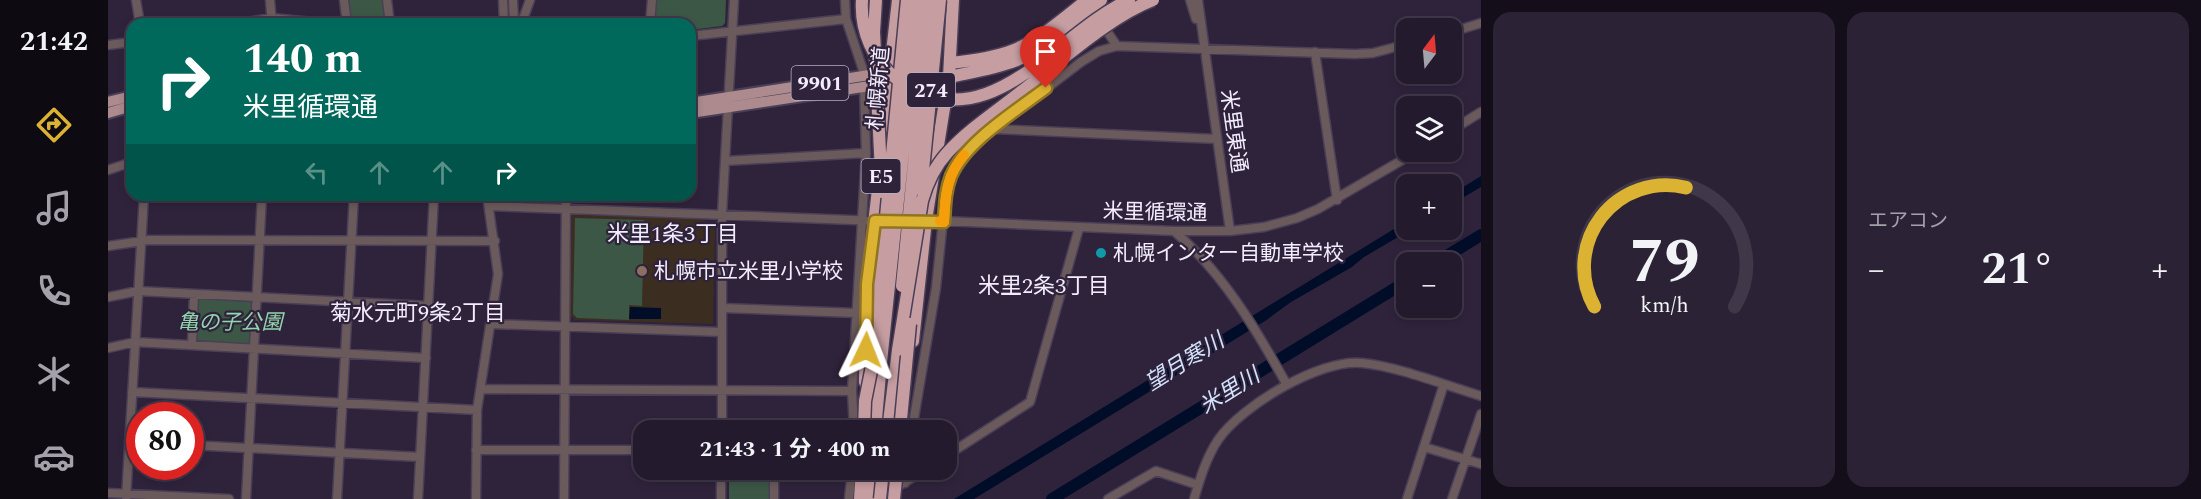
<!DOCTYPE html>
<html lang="ja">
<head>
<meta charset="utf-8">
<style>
  :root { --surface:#231a2d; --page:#2b2335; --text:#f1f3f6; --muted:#a3a1aa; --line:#403849; --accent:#dcb233 }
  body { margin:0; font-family:Spectral,"Noto Sans JP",serif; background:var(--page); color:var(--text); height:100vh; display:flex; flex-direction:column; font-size:22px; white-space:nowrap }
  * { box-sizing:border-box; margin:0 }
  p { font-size:20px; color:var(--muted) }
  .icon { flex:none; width:33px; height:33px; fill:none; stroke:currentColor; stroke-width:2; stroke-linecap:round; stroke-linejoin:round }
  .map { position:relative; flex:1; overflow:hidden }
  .side { display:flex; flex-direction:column; gap:12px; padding:12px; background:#130e19; width:720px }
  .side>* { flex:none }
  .guide { position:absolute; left:18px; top:18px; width:570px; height:183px; border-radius:18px; box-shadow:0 3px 9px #0003,0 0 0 2px var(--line); background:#00695c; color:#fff; overflow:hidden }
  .needle { width:39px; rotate:16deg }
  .buttons { position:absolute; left:1288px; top:18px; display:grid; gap:12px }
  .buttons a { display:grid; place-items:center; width:66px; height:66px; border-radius:12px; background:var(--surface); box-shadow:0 3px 9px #0003,0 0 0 2px var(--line); font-size:30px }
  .speed { position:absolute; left:18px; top:402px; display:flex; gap:12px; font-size:30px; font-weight:700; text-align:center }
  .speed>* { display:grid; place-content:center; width:78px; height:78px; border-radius:50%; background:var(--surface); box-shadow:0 3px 9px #0003,0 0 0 2px var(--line); line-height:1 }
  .speed .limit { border:9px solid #d22; background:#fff; color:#111 }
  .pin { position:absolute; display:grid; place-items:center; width:51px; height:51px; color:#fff; margin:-62px -26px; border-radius:50% 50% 50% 0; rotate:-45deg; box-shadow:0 0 6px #0007 }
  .pin .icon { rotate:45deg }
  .me { position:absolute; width:66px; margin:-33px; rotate:2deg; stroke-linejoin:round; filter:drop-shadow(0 0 4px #0008) }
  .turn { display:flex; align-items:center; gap:21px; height:126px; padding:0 18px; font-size:27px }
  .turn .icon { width:78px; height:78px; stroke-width:2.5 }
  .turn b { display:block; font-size:42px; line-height:51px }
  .lanes { display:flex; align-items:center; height:57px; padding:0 18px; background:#0003; justify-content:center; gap:30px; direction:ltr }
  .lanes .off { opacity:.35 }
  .big { font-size:45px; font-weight:700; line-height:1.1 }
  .side .card { flex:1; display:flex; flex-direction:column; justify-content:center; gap:9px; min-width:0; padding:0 21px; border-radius:18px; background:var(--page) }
  .side .dial { align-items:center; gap:0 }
  .dial svg { height:156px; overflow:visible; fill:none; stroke:var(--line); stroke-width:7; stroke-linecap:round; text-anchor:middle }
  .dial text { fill:var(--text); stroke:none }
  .heat { display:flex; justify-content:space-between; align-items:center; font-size:33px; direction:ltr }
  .side .tiles { flex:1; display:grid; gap:12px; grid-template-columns:repeat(2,1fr) }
  .trip { position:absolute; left:525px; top:420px; width:324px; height:60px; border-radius:18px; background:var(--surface); box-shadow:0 3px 9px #0003,0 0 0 2px var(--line); font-weight:700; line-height:60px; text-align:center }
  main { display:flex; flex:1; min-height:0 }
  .dock { display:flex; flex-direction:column; width:108px; justify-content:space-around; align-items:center; background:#0e0a12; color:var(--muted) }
  .dock .icon { width:42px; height:42px }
  .dock .active { color:var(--accent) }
  .dock b { font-size:27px; color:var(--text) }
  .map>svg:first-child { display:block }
</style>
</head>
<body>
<main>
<nav class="dock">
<b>21:42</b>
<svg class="icon active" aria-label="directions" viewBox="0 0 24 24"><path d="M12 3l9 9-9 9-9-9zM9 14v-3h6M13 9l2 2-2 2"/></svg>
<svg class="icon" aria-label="music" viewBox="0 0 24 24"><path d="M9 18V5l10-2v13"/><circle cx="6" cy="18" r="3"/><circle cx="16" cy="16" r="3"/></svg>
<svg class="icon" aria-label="phone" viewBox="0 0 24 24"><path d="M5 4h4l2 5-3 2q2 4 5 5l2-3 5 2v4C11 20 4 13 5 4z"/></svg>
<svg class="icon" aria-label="climate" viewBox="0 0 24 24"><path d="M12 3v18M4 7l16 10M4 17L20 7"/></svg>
<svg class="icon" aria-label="car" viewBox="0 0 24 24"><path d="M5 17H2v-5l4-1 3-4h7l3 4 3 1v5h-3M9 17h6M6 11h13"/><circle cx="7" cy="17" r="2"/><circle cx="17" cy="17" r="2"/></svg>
</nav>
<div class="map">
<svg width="1373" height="499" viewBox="0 0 1373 499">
  <rect width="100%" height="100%" fill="#2f233c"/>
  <path fill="#3c2d21" d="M464,215L593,218L607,229L605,324L467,320L461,314Z"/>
  <path fill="#3c5746" d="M240,0H275L278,23L245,22L243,20Z
    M547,0H618L617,23L614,26L582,30V24H545Z
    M467,218L536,220L534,306L521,305V320L469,318L465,314Z
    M92,298L143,302L145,304L143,342L141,344L89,342L87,340L90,300Z
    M621,470H663V499H621Z"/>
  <path fill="#000d29" d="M1373,176V187L1344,204V194Z
    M1299,221V230H1302L1256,257L1244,267L1183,302L1157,321L866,499H846Z
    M522,307L553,308V319H521Z"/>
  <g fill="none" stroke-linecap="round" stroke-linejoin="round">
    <path stroke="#000d29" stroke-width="12" d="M1329,262L1373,235
      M944,499L1299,281"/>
    <g stroke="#4a3f57" stroke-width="11">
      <path id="minor" d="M28,0L32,24
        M162,0L164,24
        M236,0L239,24
        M279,0L282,24
        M395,0L396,24
        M405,0L406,24
        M737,0L738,19L757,76
        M1082,0L1088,19
        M1090,0L1122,231
        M396,20L414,22L422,0
        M127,24L164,18L224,24
        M542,24L544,0
        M994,24L1009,46
        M1344,32L1373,23
        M582,36L738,19
        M0,45L24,42
        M1207,52L1229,200
        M886,129L1109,139
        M1344,130L1373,112
        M617,161L758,153
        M0,170L24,162
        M224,195L325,197
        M381,206L770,221
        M813,220L1066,231H1122L1156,227L1189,218L1210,209L1308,152
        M1066,231C1115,273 1148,329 1179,385
        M0,246L41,240L387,241
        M0,297L30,291L321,306
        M614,308L748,313
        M382,324L614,332
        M84,345L86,294
        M0,348L27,342L318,358
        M373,389L744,391
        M24,392L369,410
        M614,430V214L626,0
        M746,430L744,391L758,153L756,87
        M804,430L828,288L838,191L843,174L853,158L885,129L973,62L991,51L1009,46L1247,54L1265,53L1299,44
        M21,441L32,442
        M82,445L312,457
        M1316,447L1373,464
        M368,450H536
        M838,456L922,402L971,228
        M797,483L798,470
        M0,493L121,499
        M18,499L36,195
        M138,499L154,195
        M229,499L246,195
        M310,499L326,195
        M368,499L369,410L390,274L379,195
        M456,499L458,195
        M613,499V470
        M666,499V470
        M741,499L744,470
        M769,499L817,470
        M1000,499L1048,471L1090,485
        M1086,499C1092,479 1098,458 1110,440C1133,406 1213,358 1254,363C1292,367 1336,385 1373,396
        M1299,499L1336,384
        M1344,499L1373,414"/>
    </g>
    <g stroke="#4a3f57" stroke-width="14">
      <path id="major" d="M0,102L24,96
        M582,103L774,73
        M0,113L24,106
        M582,113L775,84"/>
    </g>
    <g stroke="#4a3f57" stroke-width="15">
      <path id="highway" d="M842,63C863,61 886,58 906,50C933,39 956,18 979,0
        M841,77C864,72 887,69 909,60C940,47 967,20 993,0
        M775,131L790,0
        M805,341L818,220L841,77L845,0
        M757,382L759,284L771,181
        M767,430L774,352
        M780,430L790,350
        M752,499L754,470
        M760,499L763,470"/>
    </g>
    <use href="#minor" stroke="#6b5a5c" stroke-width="8"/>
    <use href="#major" stroke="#ac8a8d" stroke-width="10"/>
    <use href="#highway" stroke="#c69da1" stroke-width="12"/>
    <g stroke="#4a3f57" stroke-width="15" stroke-linecap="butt">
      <path id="highway-bridge" d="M754,0C752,30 765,62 790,80C881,144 947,34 1021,0
        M768,0L766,32L774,192
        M813,190L832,0
        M794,286L822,0
        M790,350L814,201C819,183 827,166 840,152C861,129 889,111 914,91C952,62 1001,17 1045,0
        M774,352L811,0
        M756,430L757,401L763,371L799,0
        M792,430L802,324
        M772,499L775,470
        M786,499L789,470"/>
    </g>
    <use href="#highway-bridge" stroke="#c69da1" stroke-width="12"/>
  </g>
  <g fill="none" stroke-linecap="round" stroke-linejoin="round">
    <g stroke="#8f7421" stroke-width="15">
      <path id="route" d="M758,350L759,284L767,221L836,222C837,206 837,191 843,176C858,141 908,111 938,88"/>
    </g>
    <use href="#route" stroke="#dcb233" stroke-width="10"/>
    <path stroke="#f59e0b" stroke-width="10" d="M832,221L836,222C837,197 839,174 856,155"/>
  </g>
  <circle fill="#0f9aa8" stroke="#2f233c" stroke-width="2" cx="993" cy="253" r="6"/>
  <circle fill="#8d6e63" stroke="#2f233c" stroke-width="2" cx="534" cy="271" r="6"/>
  <g text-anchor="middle" stroke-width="4.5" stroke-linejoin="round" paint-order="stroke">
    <g fill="#2f233c" stroke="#b8b0c3" stroke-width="1.5">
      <rect x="683.5" y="66" width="57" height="34" rx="4.5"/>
      <rect x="799" y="73" width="48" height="34" rx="4.5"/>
      <rect x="753.5" y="159" width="39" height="34" rx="4.5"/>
    </g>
    <g font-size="20" font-weight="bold" fill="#f3ecfd">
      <text x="712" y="90">9901</text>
      <text x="823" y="97">274</text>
      <text x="773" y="183">E5</text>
    </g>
    <g font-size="21" fill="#f3ecfd" stroke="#2f233c">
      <text transform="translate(770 88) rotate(-85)" y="7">札幌新道</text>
      <text transform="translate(1126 131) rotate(82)" y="7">米里東通</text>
      <text transform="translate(1047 212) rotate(1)" y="7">米里循環通</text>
    </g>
    <g font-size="21" fill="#f3ecfd" stroke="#2f233c" text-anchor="start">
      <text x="1005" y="260">札幌インター自動車学校</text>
      <text x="546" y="278">札幌市立米里小学校</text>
    </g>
    <g font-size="21" font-style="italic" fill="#90d5ab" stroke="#2f233c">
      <text x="122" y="329">亀の子公園</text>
    </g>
    <g font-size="22" fill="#f3ecfd" stroke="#2f233c">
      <text x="565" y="241">米里1条3丁目</text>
      <text x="936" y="293">米里2条3丁目</text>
      <text x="310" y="320">菊水元町9条2丁目</text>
    </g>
    <g font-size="22" font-style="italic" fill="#d3e3fb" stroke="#2f233c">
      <text transform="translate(1076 361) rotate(-32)" y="8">望月寒川</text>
      <text transform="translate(1121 390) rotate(-32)" y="8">米里川</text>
    </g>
  </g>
</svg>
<div class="buttons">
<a><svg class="needle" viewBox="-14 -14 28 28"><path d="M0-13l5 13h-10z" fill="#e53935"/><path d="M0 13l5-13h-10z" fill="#a3a1aa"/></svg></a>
<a><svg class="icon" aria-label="layers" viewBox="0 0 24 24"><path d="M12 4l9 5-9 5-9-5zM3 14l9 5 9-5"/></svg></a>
<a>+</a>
<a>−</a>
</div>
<div class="speed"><div class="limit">80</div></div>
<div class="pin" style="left:938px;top:88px;background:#d93025"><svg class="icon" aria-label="arrive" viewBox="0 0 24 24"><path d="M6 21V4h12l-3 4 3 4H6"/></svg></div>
<svg class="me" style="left:758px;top:350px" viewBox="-20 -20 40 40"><path d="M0-17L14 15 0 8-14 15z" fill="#dcb233" stroke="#fff" stroke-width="4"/></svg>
<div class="trip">21:43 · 1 分 · 400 m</div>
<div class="guide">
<div class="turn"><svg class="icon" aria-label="right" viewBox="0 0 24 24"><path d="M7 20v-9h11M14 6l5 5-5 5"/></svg><div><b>140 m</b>米里循環通</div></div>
<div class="lanes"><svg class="icon off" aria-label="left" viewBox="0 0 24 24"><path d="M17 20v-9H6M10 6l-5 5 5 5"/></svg><svg class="icon off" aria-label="ahead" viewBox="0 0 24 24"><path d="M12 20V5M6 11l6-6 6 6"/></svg><svg class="icon off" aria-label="ahead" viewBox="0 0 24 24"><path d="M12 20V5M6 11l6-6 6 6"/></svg><svg class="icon" aria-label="right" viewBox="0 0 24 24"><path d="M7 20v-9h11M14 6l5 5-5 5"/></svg></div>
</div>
</div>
<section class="side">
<div class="tiles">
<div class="card dial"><svg viewBox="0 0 100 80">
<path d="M14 69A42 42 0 1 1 86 69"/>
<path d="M14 69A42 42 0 0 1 61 8" stroke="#dcb233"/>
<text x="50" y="56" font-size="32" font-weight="700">79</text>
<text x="50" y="72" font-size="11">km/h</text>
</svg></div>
<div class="card"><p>エアコン</p>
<div class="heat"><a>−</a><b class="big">21°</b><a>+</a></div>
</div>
</div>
</section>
</main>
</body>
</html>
